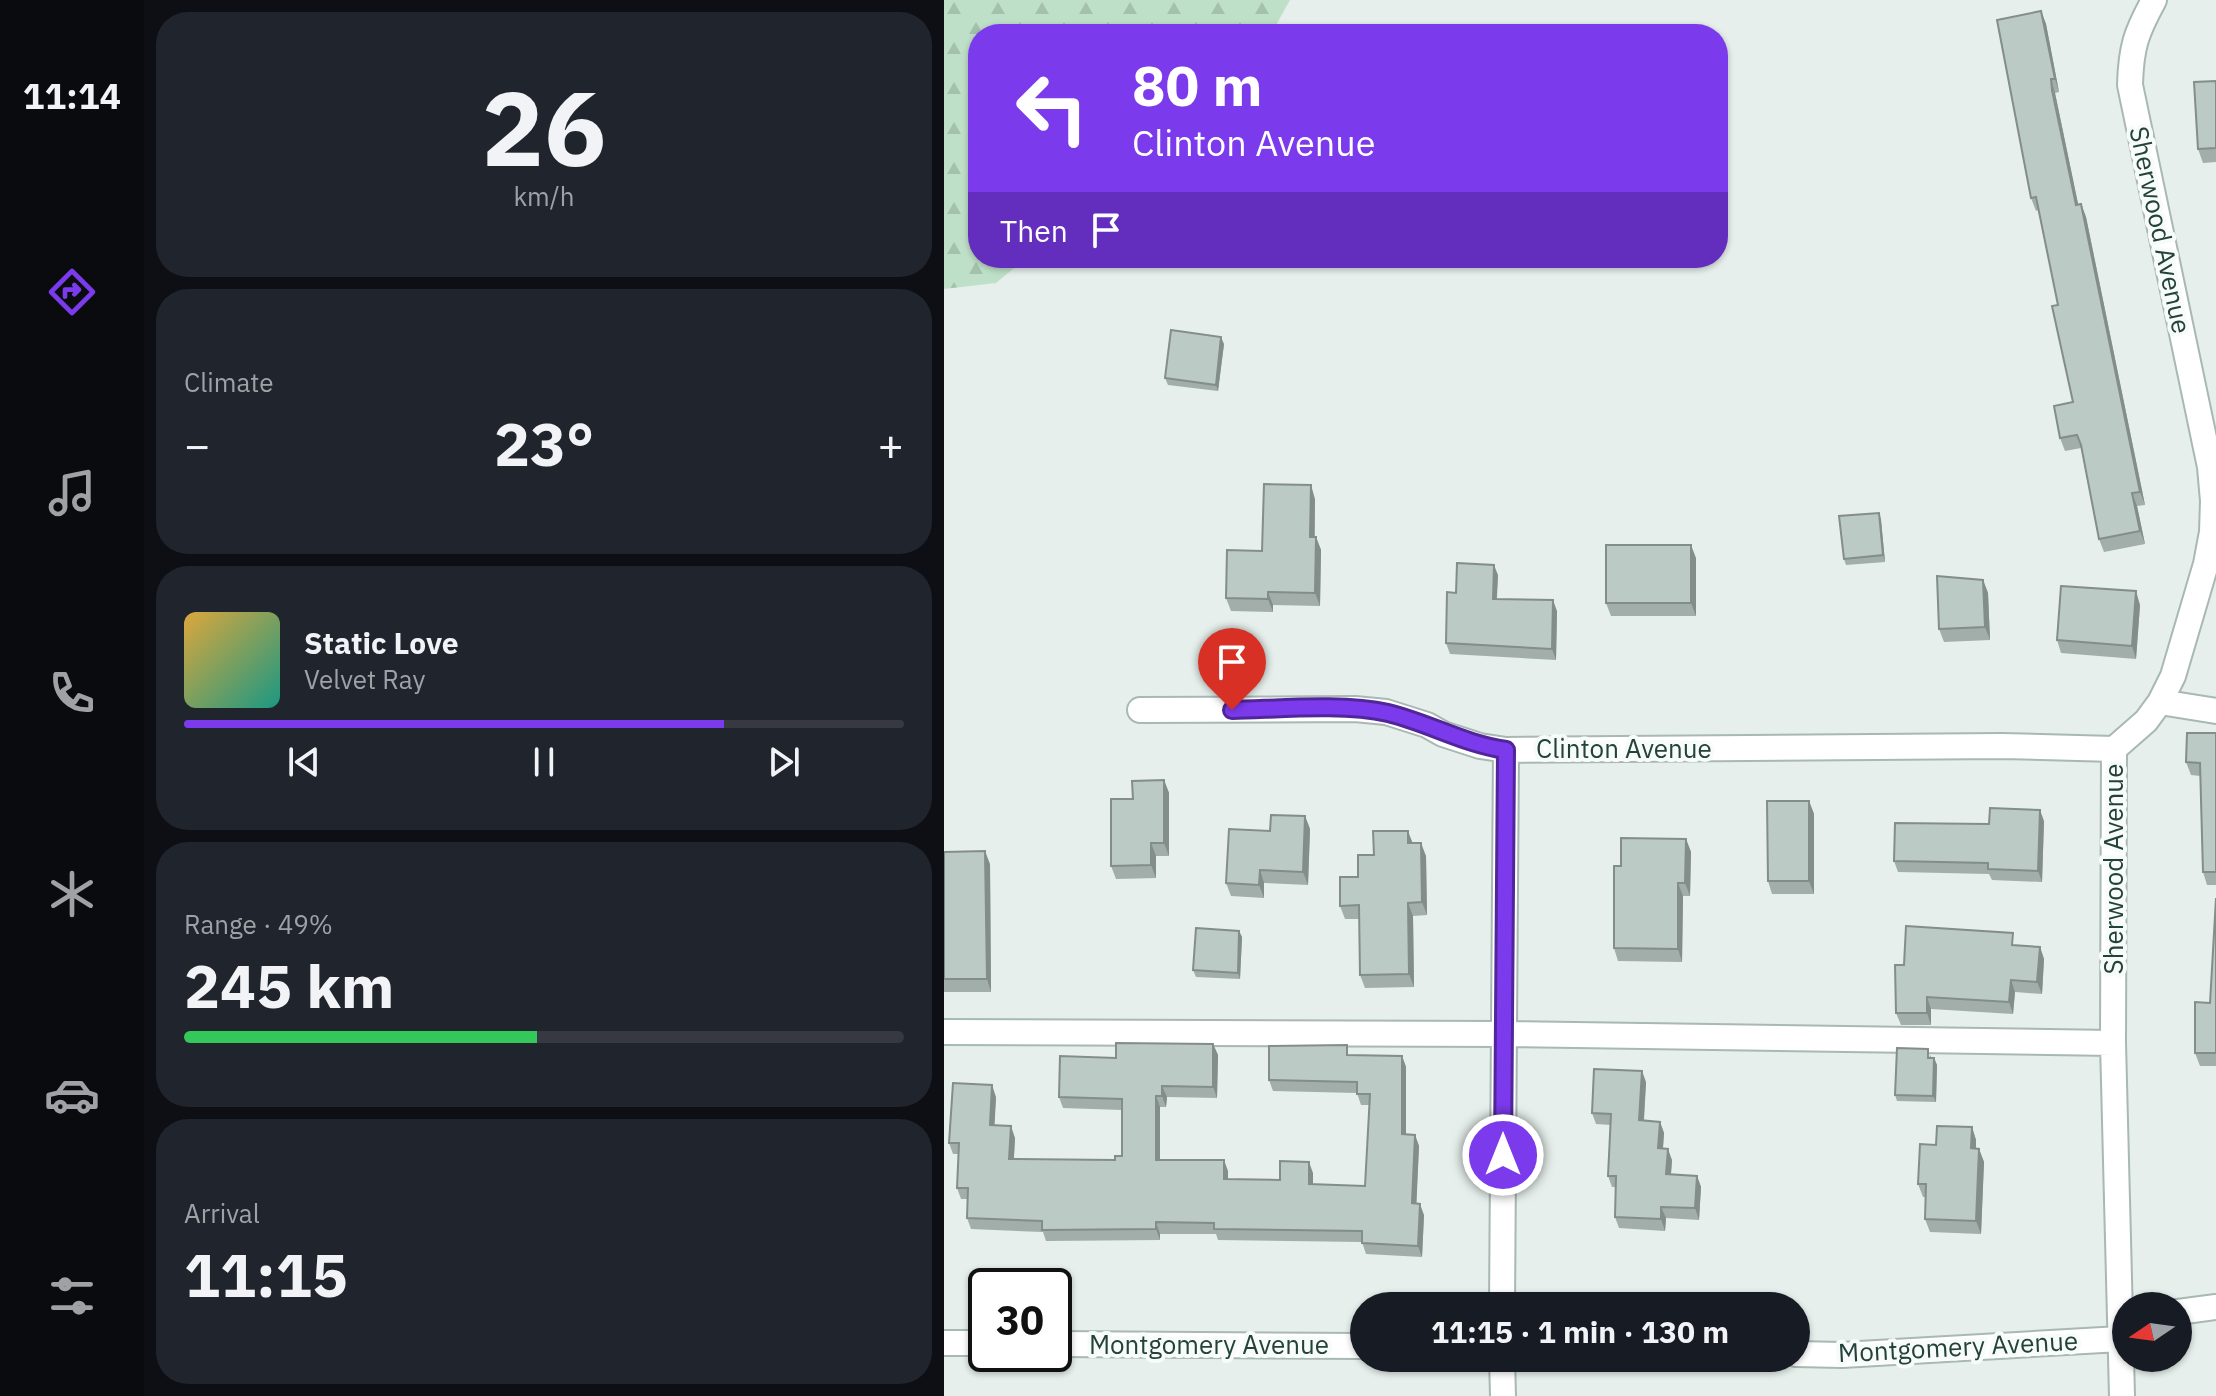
<!DOCTYPE html>
<html lang="en">
<head>
<meta charset="utf-8">
<style>
  :root { --surface:#171b24; --page:#20242c; --text:#f1f3f6; --muted:#9ea1a6; --line:#363941; --accent:#7c3aed }
  body { margin:0; font-family:"IBM Plex Sans",sans-serif; background:var(--page); color:var(--text); height:100vh; display:flex; flex-direction:column; font-size:30px; white-space:nowrap }
  * { box-sizing:border-box; margin:0 }
  p { font-size:26px; color:var(--muted) }
  .icon { flex:none; width:44px; height:44px; fill:none; stroke:currentColor; stroke-width:2; stroke-linecap:round; stroke-linejoin:round }
  .map { position:relative; flex:1; overflow:hidden }
  .side { display:flex; flex-direction:column; gap:12px; padding:12px; background:#0d0f14; width:800px }
  .side>* { flex:none }
  .hud { position:absolute; left:24px; top:24px; width:760px; height:244px; border-radius:32px; box-shadow:0 2px 6px #0004; background:#7c3aed; color:#fff; overflow:hidden }
  .needle { width:52px; rotate:257deg }
  .tools { position:absolute; left:1168px; top:1292px; display:grid; gap:16px }
  .tools a { display:grid; place-items:center; width:80px; height:80px; border-radius:50%; background:var(--surface); box-shadow:0 2px 6px #0004; font-size:40px }
  .speed { position:absolute; left:24px; top:1268px; display:flex; gap:16px; font-size:40px; font-weight:700; text-align:center }
  .speed>* { display:grid; place-content:center; width:104px; height:104px; border-radius:50%; background:var(--surface); box-shadow:0 2px 6px #0004; line-height:1 }
  .speed .limit { border:4px solid #111; border-radius:12px; background:#fff; color:#111 }
  .pin { position:absolute; display:grid; place-items:center; width:68px; height:68px; color:#fff; margin:-82px -34px; border-radius:50% 50% 50% 0; rotate:-45deg; box-shadow:0 0 8px #0007 }
  .pin .icon { rotate:45deg }
  .me { position:absolute; width:88px; margin:-44px; rotate:0deg; stroke-linejoin:round; filter:drop-shadow(0 0 6px #0008) }
  .turn { display:flex; align-items:center; gap:28px; height:168px; padding:0 32px; font-size:36px }
  .turn .icon { width:104px; height:104px; stroke-width:2.5 }
  .turn b { display:block; font-size:56px; line-height:68px }
  .then { display:flex; align-items:center; height:76px; padding:0 32px; background:#0003; gap:16px; font-size:30px }
  .big { font-size:60px; font-weight:800; line-height:1.1 }
  .side .widget { flex:1; display:flex; flex-direction:column; justify-content:center; gap:12px; min-width:0; padding:0 28px; border-radius:32px; background:var(--page) }
  .side .dial { align-items:center; gap:0 }
  .dial b { font-size:104px; line-height:1 }
  .song { display:flex; align-items:center; gap:24px }
  .cover { width:96px; height:96px; border-radius:12px; background:linear-gradient(135deg,hsl(40 70% 55%),hsl(170 70% 35%)) }
  .played { height:8px; border-radius:4px; background:linear-gradient(90deg,var(--accent) 75%,var(--line) 75%) }
  .keys { display:flex; justify-content:space-around; direction:ltr }
  .heat { display:flex; justify-content:space-between; align-items:center; font-size:44px; direction:ltr }
  .charge { height:12px; border-radius:6px; background:linear-gradient(90deg,#34c759 49%,var(--line) 0) }
  .trip { position:absolute; left:406px; top:1292px; width:460px; height:80px; border-radius:40px; background:var(--surface); box-shadow:0 2px 6px #0004; font-weight:800; line-height:80px; text-align:center }
  main { display:flex; flex:1; min-height:0 }
  .tabs { display:flex; flex-direction:column; width:144px; justify-content:space-around; align-items:center; background:#090b0e; color:var(--muted) }
  .tabs .icon { width:56px; height:56px }
  .tabs .on { color:var(--accent) }
  .tabs b { font-size:36px; color:var(--text) }
  .map>svg:first-child { display:block }
</style>
</head>
<body>
<main>
<nav class="tabs">
<b>11:14</b>
<svg class="icon on" aria-label="directions" viewBox="0 0 24 24"><path d="M12 3l9 9-9 9-9-9zM9 14v-3h6M13 9l2 2-2 2"/></svg>
<svg class="icon" aria-label="music" viewBox="0 0 24 24"><path d="M9 18V5l10-2v13"/><circle cx="6" cy="18" r="3"/><circle cx="16" cy="16" r="3"/></svg>
<svg class="icon" aria-label="phone" viewBox="0 0 24 24"><path d="M5 4h4l2 5-3 2q2 4 5 5l2-3 5 2v4C11 20 4 13 5 4z"/></svg>
<svg class="icon" aria-label="climate" viewBox="0 0 24 24"><path d="M12 3v18M4 7l16 10M4 17L20 7"/></svg>
<svg class="icon" aria-label="car" viewBox="0 0 24 24"><path d="M5 17H2v-5l4-1 3-4h7l3 4 3 1v5h-3M9 17h6M6 11h13"/><circle cx="7" cy="17" r="2"/><circle cx="17" cy="17" r="2"/></svg>
<svg class="icon" aria-label="filters" viewBox="0 0 24 24"><path d="M4 7h16M4 17h16"/><circle cx="9" cy="7" r="2"/><circle cx="15" cy="17" r="2"/></svg>
</nav>
<section class="side">
<div class="widget dial"><b>26</b><p>km/h</p></div>
<div class="widget"><p>Climate</p>
<div class="heat"><a>−</a><b class="big">23°</b><a>+</a></div>
</div>
<div class="widget">
<div class="song"><i class="cover"></i><div><b>Static Love</b><p>Velvet Ray</p></div></div>
<div class="played"></div>
<div class="keys"><svg class="icon" aria-label="previous" viewBox="0 0 24 24"><path d="M18 5L8 12l10 7zM5 5v14"/></svg><svg class="icon" aria-label="pause" viewBox="0 0 24 24"><path d="M8 5v14M16 5v14"/></svg><svg class="icon" aria-label="next" viewBox="0 0 24 24"><path d="M6 5l10 7-10 7zM19 5v14"/></svg></div>
</div>
<div class="widget"><p>Range · 49%</p><b class="big">245 km</b><div class="charge"></div></div>
<div class="widget"><p>Arrival</p><b class="big">11:15</b></div>
</section>
<div class="map">
<svg width="1272" height="1396" viewBox="0 0 1272 1396">
  <defs>
    <pattern id="forest-firs" width="22" height="20" patternUnits="userSpaceOnUse" patternTransform="scale(2)"><rect width="22" height="20" fill="#bfe0c8"/><path d="M5 1l3.5 6h-7zM16 11l3.5 6h-7z" fill="#a4c1ad"/></pattern>
  </defs>
  <rect width="100%" height="100%" fill="#e6efeb"/>
  <path fill="url(#forest-firs)" d="M0,0H346L327,34H34V258H82L52,283L0,289Z"/>
  <g fill="none" stroke-linecap="round" stroke-linejoin="round">
    <g stroke="#a8b8b2" stroke-width="28">
      <path id="street" d="M1216,702L1272,711
        M196,710L411,709L442,712L483,725L499,734L536,746L562,750L1058,746L1170,749
        M0,1032L559,1034L1169,1043
        M558,1306L562,750
        M1234,1312L1272,1307
        M0,1343H42
        M110,1344L420,1346
        M852,1354L898,1355L1176,1339
        M558,1358L559,1396
        M1178,1396L1169,1043L1170,749L1202,721L1216,702L1229,676L1262,564L1268,532L1269,501L1266,467L1186,85C1187,47 1192,33 1210,0"/>
    </g>
    <use href="#street" stroke="#fff" stroke-width="24"/>
  </g>
  <path fill="#a1aea9" d="M1097,11L1102,24L1115,92L1111,93L1134,204H1137L1142,217L1201,505L1193,506L1201,544L1160,552L1155,539L1137,448L1121,451L1116,438L1129,402L1114,305L1094,210L1092,211L1087,198Z
    M1272,81V162L1259,163L1254,149Z
    M280,344L274,391L224,385L221,378Z
    M371,499V537H372L377,550L376,606L329,605V612L287,611L282,598L318,551Z
    M935,513L937,520L941,562L902,565L900,559Z
    M752,558V616H667L662,603Z
    M554,575L553,599L613,611L612,660L506,654L502,643L512,593Z
    M1039,580L1044,593L1046,640L1000,642L995,629Z
    M1196,605L1192,659L1117,653L1113,640Z
    M1272,733V885H1263L1259,872L1256,776L1247,775L1242,762Z
    M220,780L225,793V856H212V878L172,879L167,866L189,799Z
    M865,801L870,814V894H828L824,881Z
    M361,816L366,829L364,885L320,883V898L287,896L282,883L326,831Z
    M1100,821L1098,882L1048,880L1045,874L954,872L950,861L1045,824Z
    M742,839L747,852L746,896H739L738,962L674,961L670,948L677,866Z
    M469,843L482,856L483,915L469,916L470,987L421,988L416,975L415,919H401L396,906L414,877L430,855Z
    M0,852L46,864L47,992H0Z
    M1272,898V1066H1256L1251,1053L1266,1003Z
    M295,931L298,937L296,979L252,977L249,970Z
    M1073,946L1096,947L1100,959L1098,994L1071,992L1069,1014L987,1009V1025H957L952,1013L960,965Z
    M269,1044L274,1055L273,1098L223,1097L222,1107H216V1160L284,1171V1179L336,1180L369,1173V1184L421,1186L425,1105H417L413,1093L329,1091L325,1080L406,1055L458,1056L462,1067V1134L471,1135L475,1146L472,1204L480,1215L478,1257L422,1254L418,1242L274,1240L272,1234H216V1240L102,1241L99,1232L27,1229L23,1218L24,1199H17L13,1188L15,1154H9L5,1143L52,1097L50,1125L71,1138L70,1159L171,1160L178,1156V1110L119,1108L115,1097L172,1058Z
    M987,1055V1058H990L993,1065L992,1102L953,1101L951,1095Z
    M702,1082L700,1121L716,1122L720,1133L719,1149L728,1160L727,1174L753,1176L757,1187L755,1220L722,1218L721,1231L675,1228L671,1217L672,1187H668L664,1176L667,1125L652,1124L648,1113Z
    M1028,1127L1032,1140V1148L1035,1149L1040,1162L1037,1234L986,1232L981,1219L982,1197H979L974,1184L992,1145Z"/>
  <path fill="#838d89" d="M1097,11L1102,24L1115,92L1111,79Z
    M1107,79L1111,93L1137,218L1132,205Z
    M1137,204L1142,217L1201,505L1196,492Z
    M277,337L280,344L274,391L272,385Z
    M367,485L371,499L370,550L366,537Z
    M1188,493L1193,506L1201,544L1196,531Z
    M935,513L937,520L941,562L939,555Z
    M372,537L377,550L376,606L371,593Z
    M747,545L752,558V616L747,603Z
    M550,565L554,575L552,609L549,599Z
    M1039,580L1044,593L1046,640L1041,627Z
    M1192,591L1196,605L1192,659L1188,646Z
    M324,592L329,605V612L324,599Z
    M609,600L613,611L612,660L608,649Z
    M220,780L225,793V856L220,843Z
    M865,801L870,814V894L865,881Z
    M1096,810L1100,821L1098,882L1094,871Z
    M361,816L366,829L364,885L359,872Z
    M464,831L469,844L464,843Z
    M742,839L747,852L746,896L741,883Z
    M207,843L212,856V878L207,865Z
    M477,843L482,856L483,915L478,902Z
    M41,851L46,864L47,992L43,979Z
    M316,870L320,883V898L315,885Z
    M734,883L739,896L738,962L734,949Z
    M464,903L469,916L470,987L465,974Z
    M295,931L298,937L296,979L294,973Z
    M1096,947L1100,959L1098,994L1093,982Z
    M1067,980L1071,992L1069,1014L1065,1002Z
    M983,997L987,1009V1025L983,1013Z
    M269,1044L274,1055L273,1098L269,1087Z
    M458,1056L462,1067V1145L458,1134Z
    M990,1058L993,1065L992,1102L989,1096Z
    M698,1071L702,1082L699,1132L695,1120Z
    M48,1085L52,1097L50,1136L46,1125Z
    M218,1086L223,1097L222,1107L218,1096Z
    M212,1096L216,1107V1171L212,1160Z
    M716,1122L720,1133L718,1160L714,1148Z
    M67,1126L71,1138L69,1170L65,1159Z
    M1028,1127L1032,1140V1161L1027,1148Z
    M471,1135L475,1146L472,1214L468,1203Z
    M724,1149L728,1160L726,1186L722,1174Z
    M1035,1149L1040,1162L1037,1234L1032,1221Z
    M280,1160L284,1171V1190L280,1179Z
    M365,1162L369,1173V1195L365,1184Z
    M753,1176L757,1187L755,1220L751,1208Z
    M476,1204L480,1215L478,1257L474,1246Z
    M717,1207L722,1218L721,1231L717,1219Z
    M212,1222L216,1234V1240L212,1229Z"/>
  <path fill="#bbcac4" stroke="#838d89" stroke-width="2" d="M1097,11L1111,79H1107L1108,90L1132,205L1137,204L1196,492L1188,493L1196,531L1155,539L1137,445L1133,435L1116,438L1110,406L1129,402L1108,306L1114,305L1092,197L1087,198L1053,20Z
    M1272,81V148L1254,149L1250,82Z
    M227,330L277,337L272,385L221,378Z
    M320,484L367,485L366,537H372L371,593L324,592V599L282,598L283,550L318,551Z
    M935,513L939,555L900,559L895,516Z
    M662,545H747V603H662Z
    M513,563L550,565L549,599L609,600L608,649L502,643L503,592L512,593Z
    M993,576L1039,580L1041,627L995,629Z
    M1117,586L1192,591L1188,646L1113,640Z
    M1243,733H1272V872H1259L1256,763L1242,762Z
    M220,780V843H207V865L167,866V799H189L188,781Z
    M823,801H865V881H824Z
    M1046,808L1096,810L1094,871L1044,869V863L950,861L951,823L1045,824Z
    M327,815L361,816L359,872L316,870L315,885L282,883L285,829L326,831Z
    M429,831H464V843H477L478,902L464,903L465,974L416,975L415,905L396,906V877H414V855H430Z
    M677,838L742,839L741,883H734V949L670,948V866H677Z
    M41,851L43,979H0V852Z
    M1272,898V1053H1251V1002L1266,1003Z
    M962,926L1069,933L1068,945L1096,947L1093,982L1067,980L1065,1002L983,997V1013H952L951,965H960Z
    M252,928L295,931L294,973L249,970Z
    M172,1043L269,1044V1087L218,1086V1096H212V1160H280V1179L336,1180V1161L365,1162V1184L421,1186L426,1094H413V1082L325,1080V1046L403,1045V1055L458,1056V1134L471,1135L468,1203L476,1204L474,1246L418,1243V1231L270,1229V1223L212,1222V1229L98,1230V1221L23,1218L24,1188H13L15,1143H5L9,1083L48,1085L46,1125L67,1126L65,1159L171,1160V1156H178V1099L115,1097L116,1056L172,1058Z
    M953,1048L984,1049V1058H990L989,1096L951,1095Z
    M650,1069L698,1071L695,1120L716,1122L714,1148L724,1149L722,1174L753,1176L751,1208L717,1207V1219L671,1217L672,1176H664L667,1114L648,1113Z
    M993,1126L1028,1127L1027,1148L1035,1149L1032,1221L981,1219L982,1184H974L976,1144L992,1145Z"/>
  <g fill="none" stroke-linecap="round" stroke-linejoin="round">
    <g stroke="#51269a" stroke-width="20">
      <path id="route" d="M288,710C335,709 399,703 444,713C485,723 520,744 562,750L559,1155"/>
    </g>
    <use href="#route" stroke="#7c3aed" stroke-width="14"/>
  </g>
  <g text-anchor="middle" stroke-width="8" stroke-linejoin="round" paint-order="stroke">
    <g font-size="26" fill="#24423a" stroke="#f7fbf9">
      <text transform="translate(1216 230) rotate(78)" y="9">Sherwood Avenue</text>
      <text x="680" y="758">Clinton Avenue</text>
      <text transform="translate(1170 869) rotate(-90)" y="9">Sherwood Avenue</text>
      <text x="265" y="1354">Montgomery Avenue</text>
      <text transform="translate(1014 1347) rotate(-3)" y="9">Montgomery Avenue</text>
    </g>
  </g>
</svg>
<div class="tools">
<a><svg class="needle" viewBox="-14 -14 28 28"><path d="M0-13l5 13h-10z" fill="#e53935"/><path d="M0 13l5-13h-10z" fill="#9ea1a6"/></svg></a>
</div>
<div class="speed"><div class="limit">30</div></div>
<div class="pin" style="left:288px;top:710px;background:#d93025"><svg class="icon" aria-label="arrive" viewBox="0 0 24 24"><path d="M6 21V4h12l-3 4 3 4H6"/></svg></div>
<svg class="me" style="left:559px;top:1155px" viewBox="-20 -20 40 40"><circle r="17" fill="#7c3aed" stroke="#fff" stroke-width="3"/><path d="M0-11L8 9 0 5-8 9z" fill="#fff"/></svg>
<div class="trip">11:15 · 1 min · 130 m</div>
<div class="hud">
<div class="turn"><svg class="icon" aria-label="left" viewBox="0 0 24 24"><path d="M17 20v-9H6M10 6l-5 5 5 5"/></svg><div><b>80 m</b>Clinton Avenue</div></div>
<div class="then">Then<svg class="icon" aria-label="arrive" viewBox="0 0 24 24"><path d="M6 21V4h12l-3 4 3 4H6"/></svg></div>
</div>
</div>
</main>
</body>
</html>
